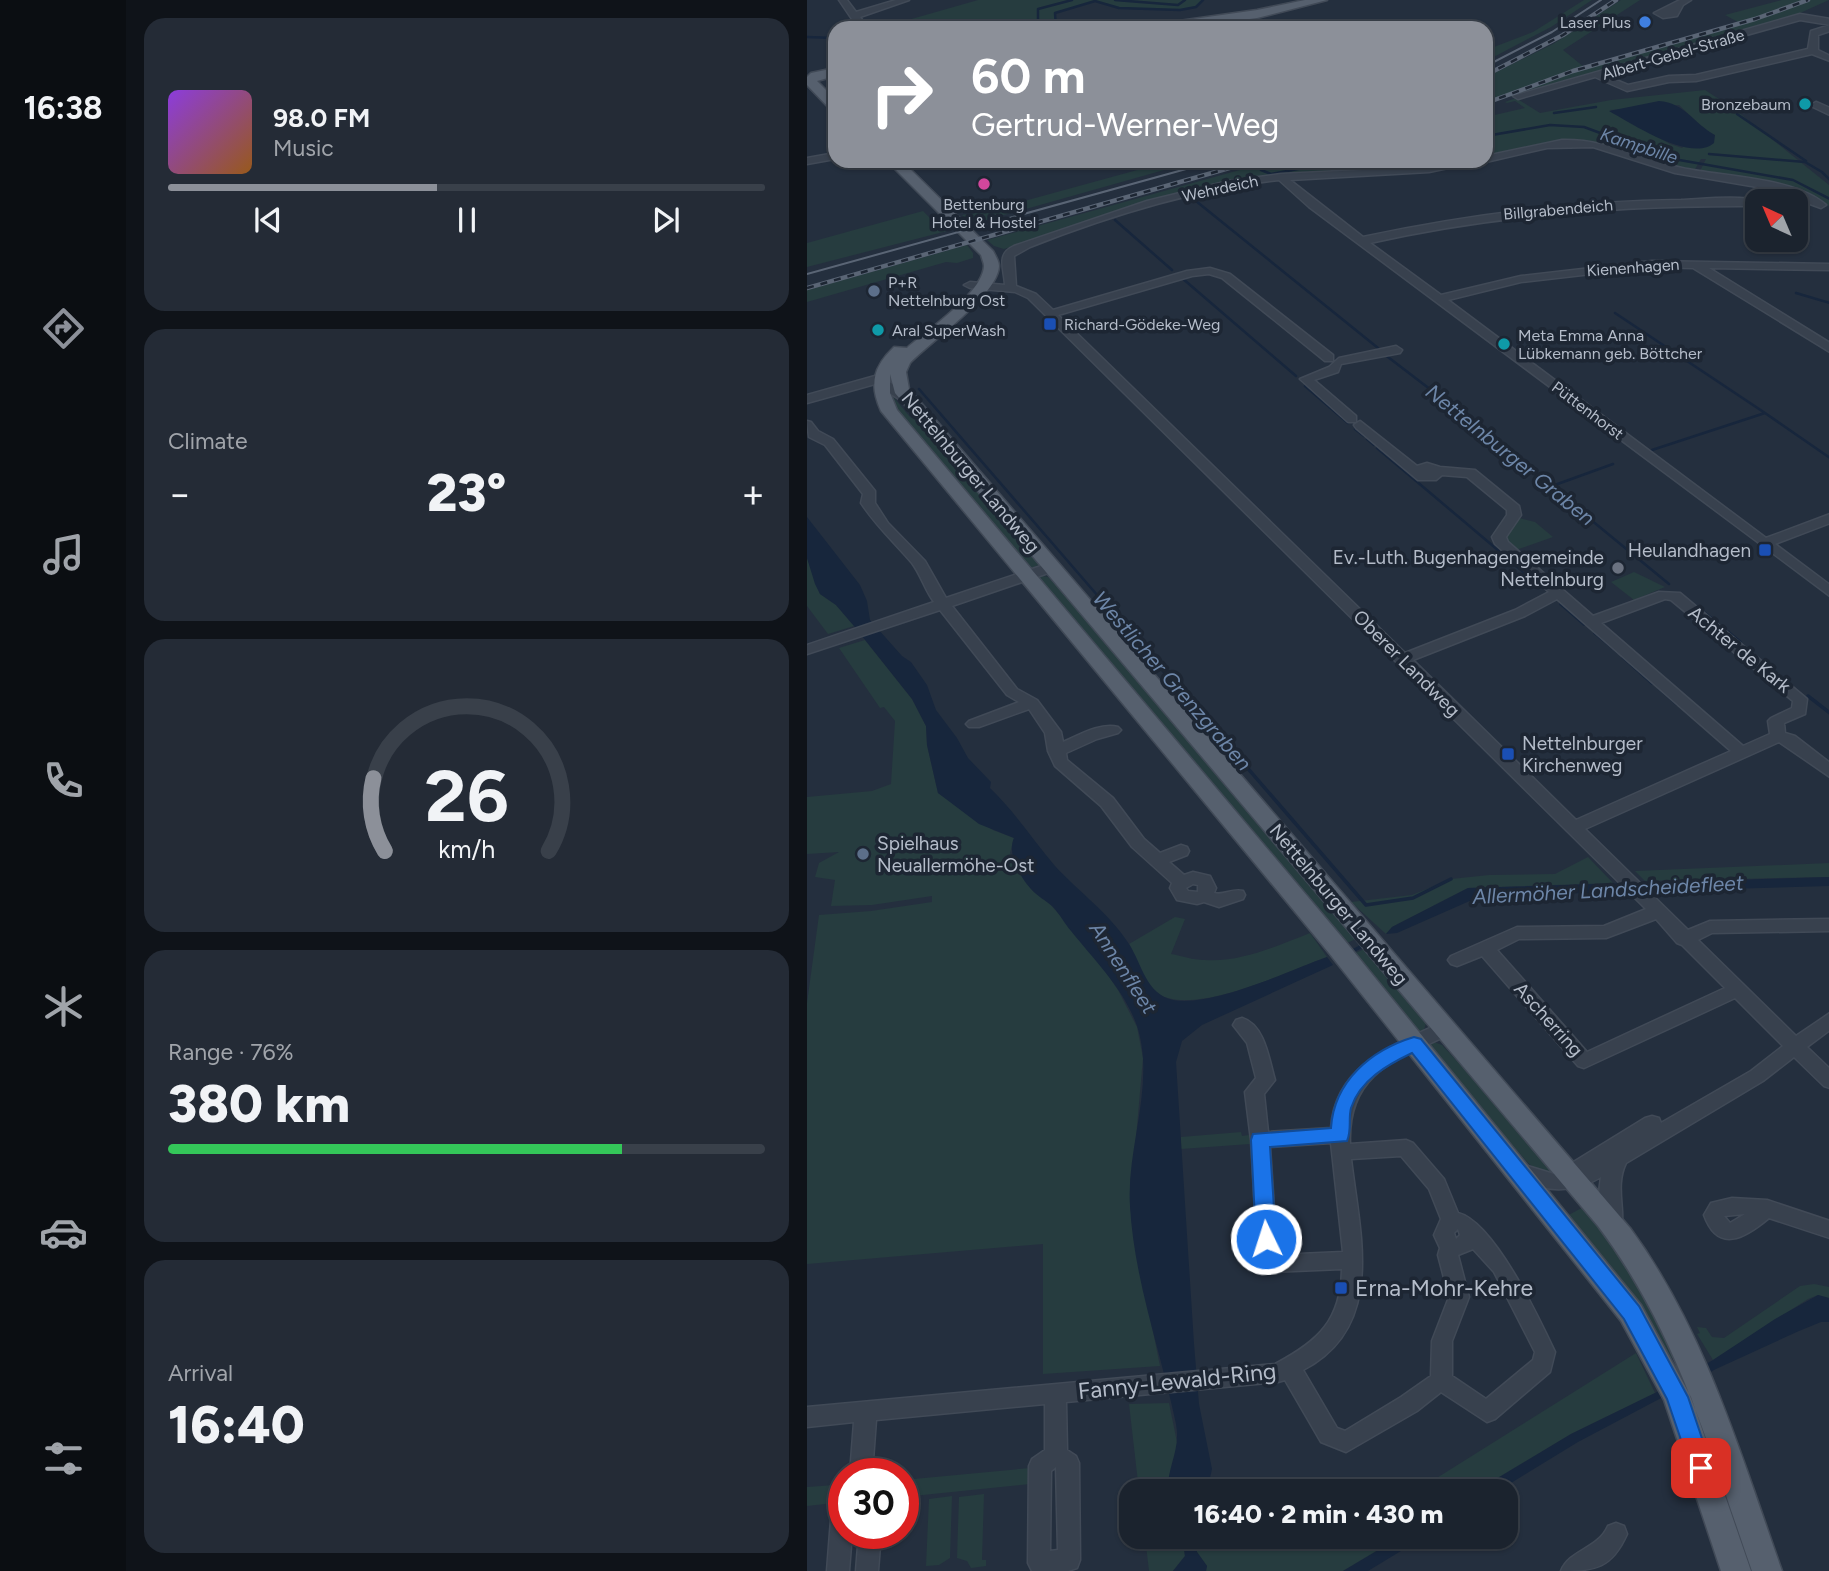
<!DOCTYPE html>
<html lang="en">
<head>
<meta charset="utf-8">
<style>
  :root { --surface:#1b232e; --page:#242b36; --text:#f1f3f6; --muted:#a0a4aa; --line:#39404a; --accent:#8c9099 }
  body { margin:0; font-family:Figtree,sans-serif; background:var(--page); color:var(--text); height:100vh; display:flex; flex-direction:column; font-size:26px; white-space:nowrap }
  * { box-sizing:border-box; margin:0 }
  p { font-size:23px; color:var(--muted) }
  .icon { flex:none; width:38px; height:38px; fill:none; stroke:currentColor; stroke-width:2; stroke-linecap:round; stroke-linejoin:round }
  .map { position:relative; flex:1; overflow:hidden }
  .panel { display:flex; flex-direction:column; gap:18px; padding:18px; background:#0f1319; width:681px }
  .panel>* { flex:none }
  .hud { position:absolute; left:21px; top:21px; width:665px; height:147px; border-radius:21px; box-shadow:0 2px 5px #0004,0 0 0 2px var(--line); background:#8c9099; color:#fff; overflow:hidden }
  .needle { width:46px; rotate:316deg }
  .tools { position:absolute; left:938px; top:189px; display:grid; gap:14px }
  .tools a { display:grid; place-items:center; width:63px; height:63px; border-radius:14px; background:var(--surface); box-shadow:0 2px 5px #0004,0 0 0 2px var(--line); font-size:35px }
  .speed { position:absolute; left:21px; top:1458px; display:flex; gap:14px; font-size:35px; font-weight:700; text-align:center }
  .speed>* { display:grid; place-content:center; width:91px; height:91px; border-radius:50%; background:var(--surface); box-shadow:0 2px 5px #0004,0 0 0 2px var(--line); line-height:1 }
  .speed .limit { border:10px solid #d22; background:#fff; color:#111 }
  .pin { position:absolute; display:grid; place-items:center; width:60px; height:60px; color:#fff; margin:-30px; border-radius:14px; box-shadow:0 4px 10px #0006 }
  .me { position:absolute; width:77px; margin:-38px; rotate:356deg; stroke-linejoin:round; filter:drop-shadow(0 0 5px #0008) }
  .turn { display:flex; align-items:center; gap:24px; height:147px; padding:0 28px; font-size:32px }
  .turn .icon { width:91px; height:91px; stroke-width:2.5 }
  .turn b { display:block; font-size:49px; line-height:60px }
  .big { font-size:52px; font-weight:800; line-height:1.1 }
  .panel .widget { flex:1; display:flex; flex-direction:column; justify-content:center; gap:10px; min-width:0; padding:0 24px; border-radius:21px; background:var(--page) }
  .panel .dial { align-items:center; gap:0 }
  .dial svg { height:182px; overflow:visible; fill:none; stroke:var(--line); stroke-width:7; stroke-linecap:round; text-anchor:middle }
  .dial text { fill:var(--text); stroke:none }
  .song { display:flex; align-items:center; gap:21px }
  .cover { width:84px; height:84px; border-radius:10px; background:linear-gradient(135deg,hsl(270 70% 55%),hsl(30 70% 35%)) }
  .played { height:7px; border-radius:4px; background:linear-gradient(90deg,var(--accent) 45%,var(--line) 45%) }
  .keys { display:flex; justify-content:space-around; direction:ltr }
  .heat { display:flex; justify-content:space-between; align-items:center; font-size:38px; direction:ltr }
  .charge { height:10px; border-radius:5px; background:linear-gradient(90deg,#34c759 76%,var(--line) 0) }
  .trip { position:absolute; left:312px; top:1479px; width:399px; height:70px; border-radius:21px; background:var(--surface); box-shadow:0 2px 5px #0004,0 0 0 2px var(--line); font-weight:800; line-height:70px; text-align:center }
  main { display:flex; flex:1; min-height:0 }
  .tabs { display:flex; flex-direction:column; width:126px; justify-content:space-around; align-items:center; background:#0b0e12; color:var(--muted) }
  .tabs .icon { width:49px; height:49px }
  .tabs .on { color:var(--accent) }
  .tabs b { font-size:32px; color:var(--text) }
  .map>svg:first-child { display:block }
</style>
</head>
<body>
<main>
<nav class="tabs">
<b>16:38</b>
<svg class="icon on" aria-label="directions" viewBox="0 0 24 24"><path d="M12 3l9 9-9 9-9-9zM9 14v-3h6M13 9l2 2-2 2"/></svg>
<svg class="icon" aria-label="music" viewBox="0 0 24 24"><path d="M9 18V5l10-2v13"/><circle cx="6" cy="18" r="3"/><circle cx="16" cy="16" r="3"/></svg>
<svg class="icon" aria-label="phone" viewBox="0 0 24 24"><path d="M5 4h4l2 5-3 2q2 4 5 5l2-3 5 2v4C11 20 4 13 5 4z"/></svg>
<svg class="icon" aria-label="climate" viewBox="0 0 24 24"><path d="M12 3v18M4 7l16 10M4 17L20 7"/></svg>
<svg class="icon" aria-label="car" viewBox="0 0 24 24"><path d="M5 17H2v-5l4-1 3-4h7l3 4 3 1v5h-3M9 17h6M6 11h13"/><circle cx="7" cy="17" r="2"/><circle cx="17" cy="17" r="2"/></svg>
<svg class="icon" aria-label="filters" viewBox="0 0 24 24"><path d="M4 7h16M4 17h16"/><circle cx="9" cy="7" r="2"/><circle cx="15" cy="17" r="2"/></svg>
</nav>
<section class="panel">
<div class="widget">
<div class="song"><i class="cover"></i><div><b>98.0 FM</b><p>Music</p></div></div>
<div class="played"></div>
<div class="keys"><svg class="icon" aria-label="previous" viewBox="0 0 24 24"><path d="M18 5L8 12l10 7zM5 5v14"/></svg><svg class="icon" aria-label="pause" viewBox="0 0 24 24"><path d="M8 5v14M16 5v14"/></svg><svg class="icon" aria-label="next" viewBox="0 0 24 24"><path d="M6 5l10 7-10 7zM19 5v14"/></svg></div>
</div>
<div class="widget"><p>Climate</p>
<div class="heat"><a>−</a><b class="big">23°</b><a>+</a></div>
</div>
<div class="widget dial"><svg viewBox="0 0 100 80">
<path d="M14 69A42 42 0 1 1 86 69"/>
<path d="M14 69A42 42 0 0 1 9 37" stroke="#8c9099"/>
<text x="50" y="56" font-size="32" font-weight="700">26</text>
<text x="50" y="72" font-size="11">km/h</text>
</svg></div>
<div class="widget"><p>Range · 76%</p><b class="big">380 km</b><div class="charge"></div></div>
<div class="widget"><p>Arrival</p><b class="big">16:40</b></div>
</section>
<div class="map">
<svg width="1023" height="1571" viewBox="0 0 1023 1571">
  <rect width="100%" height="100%" fill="#242f3e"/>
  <path fill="#263c3f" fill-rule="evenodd" d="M171,0H397L390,7L372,10L314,8L287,1L249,13L250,28H85L80,26Z
    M777,0H785L744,27L679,61V50L726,32Z
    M814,0H833L756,50L777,67L931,22L918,15L975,0H1022L993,13L998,15L704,95L679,105V77L746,44Z
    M898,90L926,108L1022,185V206C980,184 939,177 892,173L899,159H894L887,171L847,162L803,145L778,141L732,144L679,156V117L718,108L708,101L700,103L698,102L709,98L733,113L804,100ZM872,105L898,130L875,148L863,144L803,110Z
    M326,161H389L165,224L155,215L177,212L334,169Z
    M465,161H662L623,167L433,179L334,205L197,249L187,246L180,240Z
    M116,211L128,223L144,230L0,267V243Z
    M160,245L166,253V258L150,263L139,262L0,302V290Z
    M83,393L103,417L118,426L233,564L223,569L88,410L81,398Z
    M712,518L728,522L746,537L709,550L700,543L699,536Z
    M0,558L13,594L29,605L47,626L21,634L0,606Z
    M827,572L858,587L827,600L804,582Z
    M231,575L241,577L292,629L557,935L534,946L229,579Z
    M58,640L105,699L119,726L120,745L131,793L186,830L207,838L203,853L214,874L224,889L244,905L288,956L311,990L330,1027L336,1058L323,1206L328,1242L353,1366L236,1374V1244L0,1264V1003L12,915L64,911L125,902V896L65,905L24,906L28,880L8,877L12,863L32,852L0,854V797L65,791L84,784L88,721L77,707L73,708L32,648Z
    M781,857L806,883L661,888L585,927L579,934L544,902L605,895L644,879L682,875L748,874Z
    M1023,863L1022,877L838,881L828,871Z
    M368,917L378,919L364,954C375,956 386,960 397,960C433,963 470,946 503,933L520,957C481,971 384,1019 348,992C337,983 329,958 322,944Z
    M564,946L620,1020L617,1030L609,1033L544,955Z
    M627,1042L635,1045L742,1160L743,1175L733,1172L721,1163L619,1045Z
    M434,1132L435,1136L442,1135L443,1144L374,1149V1137Z
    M780,1205L810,1248L872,1355L862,1359L758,1217Z
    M1007,1284L1022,1287V1298L1011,1295L1001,1299L906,1360L890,1334L893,1333L890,1327L899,1328L905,1337L917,1338L993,1286Z
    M829,1353L848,1393L764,1434L669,1491H609Z
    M362,1403L371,1447L361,1480V1491H332L322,1404Z
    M223,1468V1484L96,1497V1480Z
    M28,1485L27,1503L0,1506V1487Z
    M177,1494L175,1560H179V1566L164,1568L160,1561L150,1558L152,1497Z
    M145,1496L143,1558L132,1565L119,1566L122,1499Z
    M390,1536H486L519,1541L528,1537H593L536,1571H399L400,1566L390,1552Z
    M338,1537H370L376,1542L378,1556L366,1571H342Z"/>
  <path fill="#17263c" d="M852,101C878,103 886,123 908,135L907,143C885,163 825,124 802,111Z
    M0,517L53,585L60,601L63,620L95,656L104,662L120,685L129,710L150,738L161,758L184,782L183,788C208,812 226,840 248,866C273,893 302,913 322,944C335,964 339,994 366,1000C406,1007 481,971 520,957L526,965L395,1025L375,1041L369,1062L387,1344L392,1404L405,1469L400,1491H361C360,1466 374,1450 369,1424C354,1352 327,1280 323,1206C319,1147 349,1084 330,1026C317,989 288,961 264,931C257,923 253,914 245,906C238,900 230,896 224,889C212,876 200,853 207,838L172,824L131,793L120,745L119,726L105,699L47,626L29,605L13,594L8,584L0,558Z
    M1022,877V886L674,896L590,933L579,934L585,927L661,888Z
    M1011,1295L1022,1298V1322H1014L992,1331L909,1369L771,1442L691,1491H669L764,1434L848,1393L906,1360L968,1319Z
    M370,1537H390V1552L400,1566L399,1571H366L378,1556L376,1542Z
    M593,1537H617L561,1571H536Z"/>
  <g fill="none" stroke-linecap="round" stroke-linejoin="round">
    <path stroke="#17263c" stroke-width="2.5" d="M308,0L371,5L378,0
      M231,28V9L265,0
      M249,28L248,13L288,1L312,8L373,10L389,7L396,0
      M0,37L28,38
      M747,113L789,107
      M930,114L999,161
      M679,136L743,125L777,127L861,158L986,180L1023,199
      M902,154L998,162L1015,172L1023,180
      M454,170L464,174L534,161
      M384,197L571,348
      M308,220L365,270
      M375,278L489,376
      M989,293L1023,303
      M808,313L958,413L845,450
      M577,354L649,409L862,584
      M498,386L541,423
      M112,389L297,603
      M958,413L1023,458
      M548,429L557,436
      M560,439L567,445
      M570,448L692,551
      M745,486L806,464
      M701,559L731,584"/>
    <path stroke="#17263c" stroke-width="3.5" d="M296,601L559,905L606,898L644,879
      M883,602L906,620
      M754,604L777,624
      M921,632L933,642
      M788,633L811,652
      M816,657L845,683
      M852,688L870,704
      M1001,696L1023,713
      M542,953L557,945"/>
    <g stroke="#414a57" stroke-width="3">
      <path id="minor" d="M32,0H40L49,12L89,0H102L53,17L61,28H51Z
        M873,0H884L876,5L870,16L856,18L847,13Z
        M993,14L1023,19V25L993,20L797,75L821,85L862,76L889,75L1001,49L1004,31L1023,25V31L1011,35V50L1023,56V61L1005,54L889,81L862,82L820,91L788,77L711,99L706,96Z
        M1009,102L1023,108V115L1006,107L1004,105Z
        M755,140C801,139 832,159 875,168C916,177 987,177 1019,205L1014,208L962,189L868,173L786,147L740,148L679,162L675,161H679V156Z
        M28,153V159L0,164V158Z
        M655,161H675L622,172L483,180L556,237C661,215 767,201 874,200C897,199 933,195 954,201H950V206C819,205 691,214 563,243L634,295L714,276L845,261L1023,264V270L902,268L1023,343V352L886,268L845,267L714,282L641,300L959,538L1023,514V523L968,544L1023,585V596L502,207L472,180C387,189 302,216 223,247L207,256L209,286L229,294L246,310L380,271L403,268L423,274L526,355V361H518L415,278L402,274L385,276L251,315L598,653L708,610L742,592L688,544L685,537L700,515V510L660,477L635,475L629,480H611L549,428L547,425L553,421L610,466L620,463L633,467L668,470L712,506L714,515L699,537L701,542L786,616L852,592L873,593L1000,699L998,714L977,723L978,733L988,736L1023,763V777L972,742L778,829L881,930L903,921L1023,919V931L905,933L891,940L989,1036L1023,1013V1030L1000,1047L1023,1069V1088L1017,1086L987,1057L956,1081L819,1163C807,1187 820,1214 813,1228L806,1230L799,1228C792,1213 791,1194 794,1177C766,1194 736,1192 707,1178L704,1172L707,1166L714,1164L747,1174L838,1118L845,1116L852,1118L854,1123L944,1071L976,1046L928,998L777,1068L771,1066L675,956L650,966L644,964L641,960L644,956L710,927L797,926L839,909L221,298L208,292L163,288L157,285L163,282L198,285C197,268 189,254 207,246L340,201L422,181L474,174L597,168ZM750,599L924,751L769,820L606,660L718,616ZM858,599L864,600L986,701L985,708L964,718L961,721L963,734L936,746L794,623ZM849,919L870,943L875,945L918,988L780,1052L690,950L712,939L799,938Z
        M589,346L595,350L593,353L534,364L531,372L507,380L549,416V422H541L493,379L522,367L532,358Z
        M68,376L77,378L105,398L99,402L95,401L68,384L0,403V395Z
        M0,421L4,422L11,431L26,439L68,491V503L81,523L118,561L139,598L240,564H250L252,567L250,570L145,606L210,689L230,700L254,732L256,742C272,735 294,722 311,727L314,730L311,733L290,739L259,753L260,760L306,798L337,839L353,853L374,845L380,847L382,851L380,855L362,862L377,875L386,872L403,876L409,888L407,893C417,896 425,888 436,891L438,895L436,899L412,907L397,902L390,904L370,900L363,888L365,883L325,847L294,806L248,766L241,751L238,733L222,709L172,727H162L159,724L162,721L212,702L200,695L133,610L0,654V645L127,602C118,590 114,575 105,563C87,542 70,527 54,503L56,494L18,445L2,437ZM386,884L391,885V892L381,891L379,888Z
        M435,1018C458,1025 462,1060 468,1080L457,1094L461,1132L524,1128C528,1067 583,1046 632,1024L638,1022L644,1024L647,1029L644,1034C589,1059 540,1073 543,1144L599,1140L606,1143L637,1179L651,1213C687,1222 732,1318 748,1352L743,1372L688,1419L680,1422L634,1392L610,1411L539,1452L514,1442L478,1380L471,1382L259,1402L260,1450L269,1456L272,1463L273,1560L270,1568L261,1571H225L221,1563L222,1466L225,1459L238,1450V1404L69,1420L65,1474H43L47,1422L0,1427V1407L468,1364C512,1341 534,1320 535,1269L461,1272L454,1270L451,1264L444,1140L438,1092L449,1078L440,1043L426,1025L429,1020ZM524,1143L536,1252L470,1255L463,1147ZM594,1156L622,1189L634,1219L627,1235L633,1248L631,1255L642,1297L625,1341L624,1376L594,1397L538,1431L530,1428L496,1370C579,1327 553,1235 544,1159ZM651,1229L653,1235L649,1239L647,1233ZM666,1249L687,1272L728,1352L726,1360L679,1399L645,1376V1341L662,1297L651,1255ZM249,1467L251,1550L243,1551L244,1471Z
        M925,1198L960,1200L1023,1221V1238L962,1218C938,1238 911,1254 897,1215L904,1203ZM938,1214L923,1223L917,1216Z
        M37,1484V1533H45L42,1571H20L26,1494L29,1487Z
        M809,1523L817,1526L820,1534C805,1568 788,1571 754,1571C762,1550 791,1549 801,1526Z
        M52,1533H74L71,1571H49Z"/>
    </g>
    <g stroke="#414a57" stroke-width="3">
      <path id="major" d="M498,0H520L450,18L376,28H345L351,24L450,10Z
        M28,68V76L10,81L28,99V110L23,109L0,85V77L4,73Z
        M80,161H95L186,251C188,255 192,261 192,266C191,295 123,342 103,363L99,372L102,389L823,1228C898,1330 933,1453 975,1571H945C903,1451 869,1329 791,1226L88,393L83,374V393L90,410L538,941L834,1305L884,1397L944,1571H914L857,1400L814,1321L522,953L74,411C62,384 66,367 87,347L100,348C119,331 176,293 177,266C177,263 175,259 174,255Z"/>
    </g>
    <use href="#minor" fill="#38414e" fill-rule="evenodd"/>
    <use href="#major" fill="#56606e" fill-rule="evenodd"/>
    <path stroke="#5a6575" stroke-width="2" d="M679,66L745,32L794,0
      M0,274L408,161"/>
    <g stroke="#5a6575" stroke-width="4.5">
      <path id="rail" d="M679,75L756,35L809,0
        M679,103L766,71L948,19L1001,0
        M0,288L447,161"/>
    </g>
    <use href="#rail" stroke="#1d2633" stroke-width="2.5" stroke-dasharray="7" stroke-linecap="butt"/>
  </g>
  <path fill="#1a73e8" stroke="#114b97" stroke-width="2" d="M607,1037L614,1039L832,1306L881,1397L905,1468L902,1475L894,1478L886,1475L860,1399L817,1319L605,1053C580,1065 553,1080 544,1108C541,1119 545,1130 540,1141L463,1147L469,1239L466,1245L459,1248L452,1245L449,1239L444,1140L446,1134L524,1128C527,1081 564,1050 607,1037Z"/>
  <circle fill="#3f7fe0" stroke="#1d2633" stroke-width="2.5" cx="838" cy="22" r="7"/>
  <g fill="#0f9aa8" stroke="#1d2633" stroke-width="2.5">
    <circle cx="998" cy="104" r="7"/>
    <circle cx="71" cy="330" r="7"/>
    <circle cx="697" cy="344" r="7"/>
  </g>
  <circle fill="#d1479c" stroke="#1d2633" stroke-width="2.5" cx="177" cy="184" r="7"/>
  <g fill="#5c6f8a" stroke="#1d2633" stroke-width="2.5">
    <circle cx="67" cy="291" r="7"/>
    <circle cx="56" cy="854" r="7"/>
  </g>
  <g fill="#1a4fb4" stroke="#1d2633" stroke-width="2.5">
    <rect x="236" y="317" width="14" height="14" rx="3.5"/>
    <rect x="951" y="543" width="14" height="14" rx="3.5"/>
    <rect x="694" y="747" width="14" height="14" rx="3.5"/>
    <rect x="527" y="1281" width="14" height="14" rx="3.5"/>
  </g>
  <circle fill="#6b7280" stroke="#1d2633" stroke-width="2.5" cx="811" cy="568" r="7"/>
  <g text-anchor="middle" stroke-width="7" stroke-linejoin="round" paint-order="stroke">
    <g font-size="16" fill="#b4bcc9" stroke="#1d2633" text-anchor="start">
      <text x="824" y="28" text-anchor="end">Laser Plus</text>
      <text x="984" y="110" text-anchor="end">Bronzebaum</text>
      <text x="177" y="210" text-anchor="middle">Bettenburg<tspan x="177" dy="18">Hotel &amp; Hostel</tspan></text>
      <text x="81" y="288">P+R<tspan x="81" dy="18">Nettelnburg Ost</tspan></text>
      <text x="257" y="330">Richard-Gödeke-Weg</text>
      <text x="85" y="336">Aral SuperWash</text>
      <text x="711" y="341">Meta Emma Anna<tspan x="711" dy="18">Lübkemann geb. Böttcher</tspan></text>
    </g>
    <g font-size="16" fill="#b4bcc9" stroke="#1d2633">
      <text transform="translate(866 54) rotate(-16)" y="6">Albert-Gebel-Straße</text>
      <text transform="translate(413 188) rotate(-12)" y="6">Wehrdeich</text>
      <text transform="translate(751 209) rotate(-5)" y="6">Billgrabendeich</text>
      <text transform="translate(826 267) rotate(-4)" y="6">Kienenhagen</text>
      <text transform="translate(781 410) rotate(37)" y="6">Püttenhorst</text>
    </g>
    <g font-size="18" font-style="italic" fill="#6d86a8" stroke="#1d2633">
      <text transform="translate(832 146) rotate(18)" y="6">Kampbille</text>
    </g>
    <g font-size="19" fill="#b4bcc9" stroke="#1d2633">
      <text transform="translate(164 472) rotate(50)" y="7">Nettelnburger Landweg</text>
      <text transform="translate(933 649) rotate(39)" y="7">Achter de Kark</text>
      <text transform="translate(600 663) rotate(45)" y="7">Oberer Landweg</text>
      <text transform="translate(532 904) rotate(50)" y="7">Nettelnburger Landweg</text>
      <text transform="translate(742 1019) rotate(48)" y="7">Ascherring</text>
    </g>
    <g font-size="19" fill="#b4bcc9" stroke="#1d2633" text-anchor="end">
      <text x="944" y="557">Heulandhagen</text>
      <text x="797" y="564">Ev.-Luth. Bugenhagengemeinde<tspan x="797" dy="22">Nettelnburg</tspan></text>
      <text x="715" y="750" text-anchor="start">Nettelnburger<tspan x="715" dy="22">Kirchenweg</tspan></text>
      <text x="70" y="850" text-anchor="start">Spielhaus<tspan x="70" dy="22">Neuallermöhe-Ost</tspan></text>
    </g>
    <g font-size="21" font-style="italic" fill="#6d86a8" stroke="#1d2633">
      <text transform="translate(703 455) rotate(39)" y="7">Nettelnburger Graben</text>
      <text transform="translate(365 681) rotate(49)" y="7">Westlicher Grenzgraben</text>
      <text transform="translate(801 890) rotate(-3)" y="7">Allermöher Landscheidefleet</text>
      <text transform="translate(316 968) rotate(57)" y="7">Annenfleet</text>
    </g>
    <g font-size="23" fill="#b4bcc9" stroke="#1d2633" text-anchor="start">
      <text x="548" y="1296">Erna-Mohr-Kehre</text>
    </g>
    <g font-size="23" fill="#b4bcc9" stroke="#1d2633">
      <text transform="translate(370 1381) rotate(-6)" y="8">Fanny-Lewald-Ring</text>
    </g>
  </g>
</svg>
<div class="tools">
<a><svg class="needle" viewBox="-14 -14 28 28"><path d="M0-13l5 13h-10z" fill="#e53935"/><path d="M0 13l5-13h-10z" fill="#a0a4aa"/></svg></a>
</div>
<div class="speed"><div class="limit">30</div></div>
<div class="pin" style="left:894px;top:1468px;background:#d93025"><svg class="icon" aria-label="arrive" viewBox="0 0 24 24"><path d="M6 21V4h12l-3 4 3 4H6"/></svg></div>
<svg class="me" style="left:459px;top:1239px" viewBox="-20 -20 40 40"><circle r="17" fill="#1a73e8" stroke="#fff" stroke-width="3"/><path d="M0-11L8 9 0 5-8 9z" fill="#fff"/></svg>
<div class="trip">16:40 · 2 min · 430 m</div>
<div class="hud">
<div class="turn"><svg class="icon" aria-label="right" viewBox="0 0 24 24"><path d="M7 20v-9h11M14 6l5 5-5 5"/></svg><div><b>60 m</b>Gertrud-Werner-Weg</div></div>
</div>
</div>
</main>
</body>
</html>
